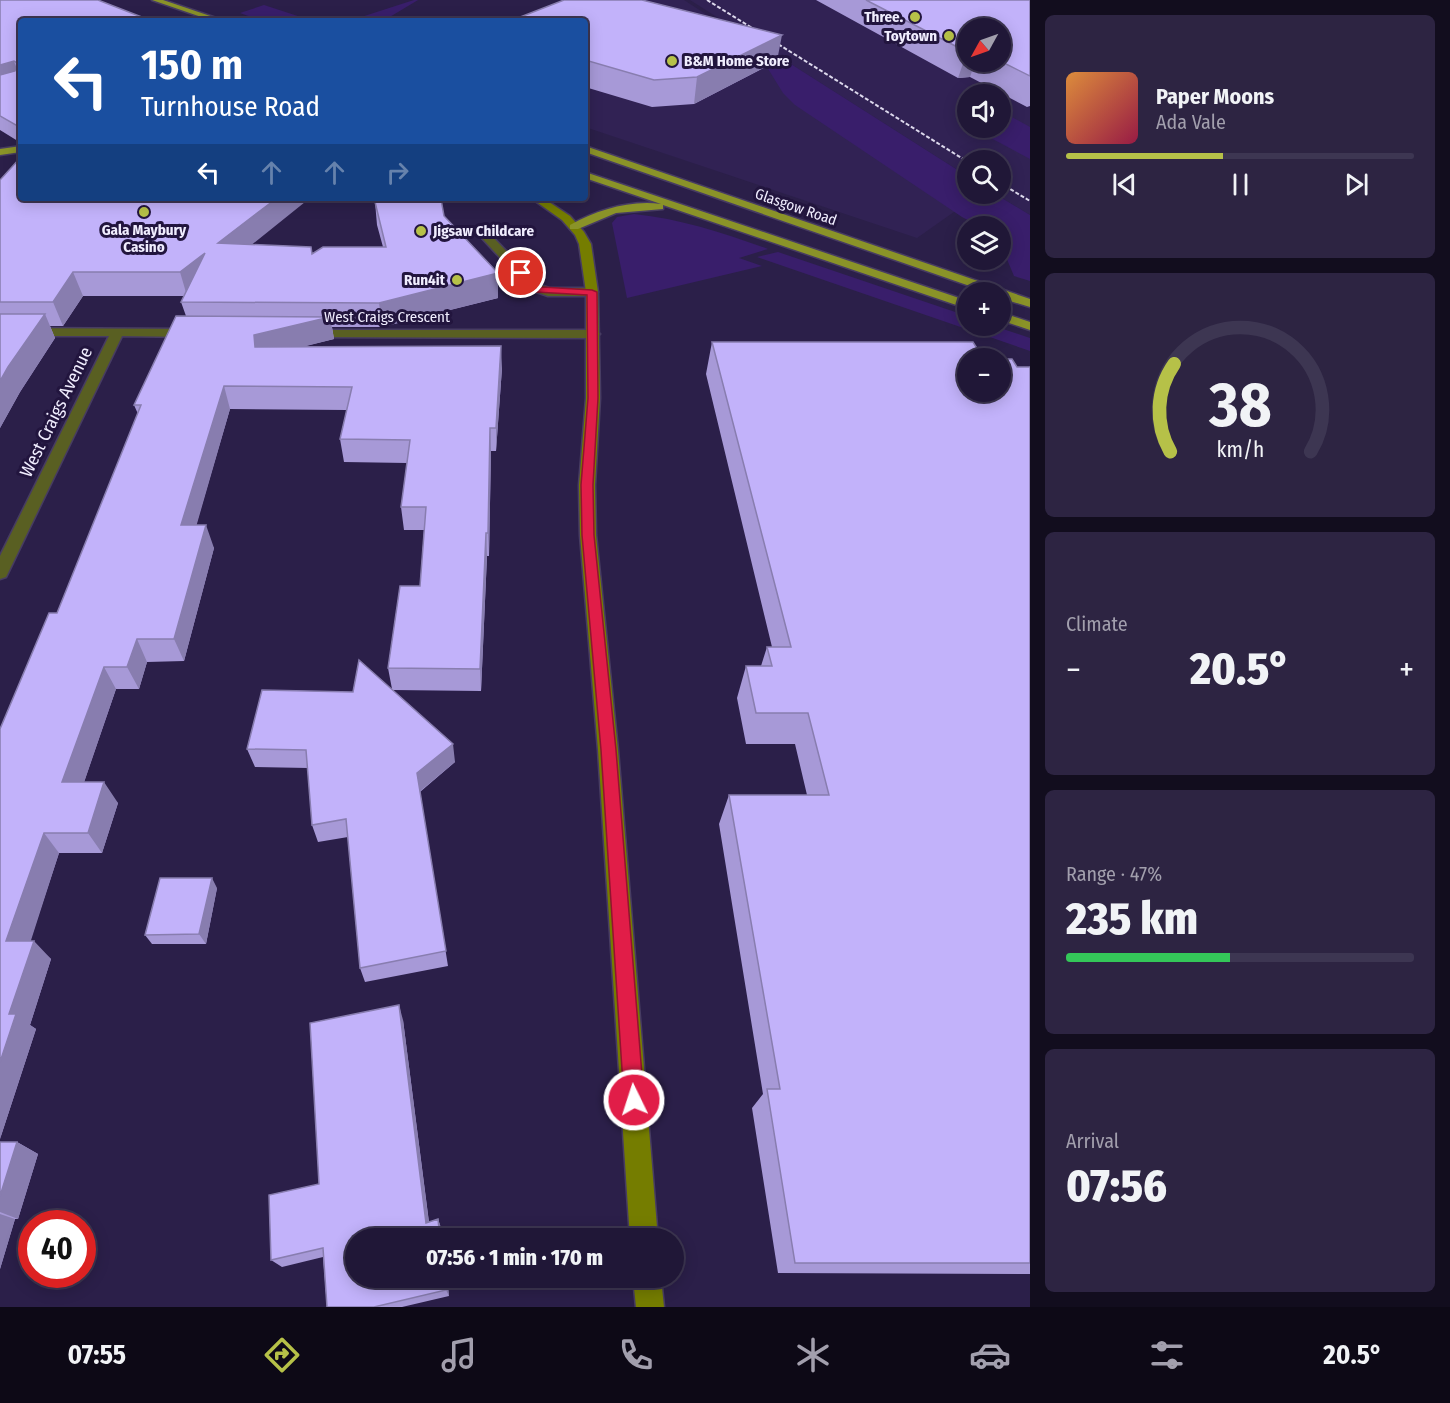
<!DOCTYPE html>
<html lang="en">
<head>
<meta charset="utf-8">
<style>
  :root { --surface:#201737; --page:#2d2442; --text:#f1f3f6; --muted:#a29fad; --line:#3d3652; --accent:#b6c148 }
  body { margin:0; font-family:"Fira Sans Condensed",sans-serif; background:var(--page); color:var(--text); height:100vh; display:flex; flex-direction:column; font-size:22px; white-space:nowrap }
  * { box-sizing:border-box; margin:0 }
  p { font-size:20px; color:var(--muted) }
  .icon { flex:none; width:33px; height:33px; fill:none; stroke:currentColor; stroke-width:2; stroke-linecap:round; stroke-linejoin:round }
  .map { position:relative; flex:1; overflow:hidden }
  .drawer { display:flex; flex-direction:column; gap:15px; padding:15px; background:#120d1e; width:420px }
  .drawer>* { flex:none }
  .hud { position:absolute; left:18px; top:18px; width:570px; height:183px; border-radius:6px; box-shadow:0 3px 15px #0003,0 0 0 2px var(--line); background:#1a4fa0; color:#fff; overflow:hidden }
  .needle { width:39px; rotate:230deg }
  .controls { position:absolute; left:957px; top:18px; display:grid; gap:12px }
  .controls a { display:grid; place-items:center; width:54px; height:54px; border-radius:50%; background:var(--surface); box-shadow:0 3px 15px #0003,0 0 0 2px var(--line); font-size:30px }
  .speed { position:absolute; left:18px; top:1210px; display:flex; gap:12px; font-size:30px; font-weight:700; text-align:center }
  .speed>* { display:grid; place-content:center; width:78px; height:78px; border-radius:50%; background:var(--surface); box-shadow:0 3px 15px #0003,0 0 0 2px var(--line); line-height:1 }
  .speed .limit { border:9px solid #d22; background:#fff; color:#111 }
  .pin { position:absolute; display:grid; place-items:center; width:51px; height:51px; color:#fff; margin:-26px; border:3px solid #fff; border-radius:50%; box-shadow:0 2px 6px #0007 }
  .me { position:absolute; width:66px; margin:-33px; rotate:356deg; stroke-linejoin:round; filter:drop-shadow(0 0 4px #0008) }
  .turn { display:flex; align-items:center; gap:21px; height:126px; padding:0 24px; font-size:27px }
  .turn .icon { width:78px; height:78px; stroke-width:2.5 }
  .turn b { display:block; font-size:42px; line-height:51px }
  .lanes { display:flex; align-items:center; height:57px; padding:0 24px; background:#0003; justify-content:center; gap:30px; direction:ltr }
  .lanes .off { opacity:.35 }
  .big { font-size:45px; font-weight:800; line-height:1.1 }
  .drawer .widget { flex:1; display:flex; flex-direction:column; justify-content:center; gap:9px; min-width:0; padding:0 21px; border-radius:9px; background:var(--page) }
  .drawer .dial { align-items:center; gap:0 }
  .dial svg { height:156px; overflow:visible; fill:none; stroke:var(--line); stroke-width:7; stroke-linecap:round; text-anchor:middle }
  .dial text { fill:var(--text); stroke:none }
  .song { display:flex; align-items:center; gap:18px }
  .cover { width:72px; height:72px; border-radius:9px; background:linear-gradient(135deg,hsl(30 70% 55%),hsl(340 70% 35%)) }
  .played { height:6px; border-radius:3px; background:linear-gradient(90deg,var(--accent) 45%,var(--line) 45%) }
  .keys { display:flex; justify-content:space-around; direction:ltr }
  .heat { display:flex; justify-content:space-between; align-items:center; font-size:33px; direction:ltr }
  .charge { height:9px; border-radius:4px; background:linear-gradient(90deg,#34c759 47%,var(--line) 0) }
  .trip { position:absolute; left:345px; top:1228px; width:339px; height:60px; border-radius:30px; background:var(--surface); box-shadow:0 3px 15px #0003,0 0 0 2px var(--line); font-weight:800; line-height:60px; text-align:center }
  .tab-bar { display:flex; height:96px; justify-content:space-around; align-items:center; background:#0d0916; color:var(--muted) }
  .tab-bar .icon { width:42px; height:42px }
  .tab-bar .current { color:var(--accent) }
  .tab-bar b { font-size:27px; color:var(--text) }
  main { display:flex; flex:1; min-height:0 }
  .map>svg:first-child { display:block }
</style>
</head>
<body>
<main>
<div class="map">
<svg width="1030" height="1307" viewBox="0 0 1030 1307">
  <rect width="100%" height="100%" fill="#2b1f49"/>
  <path fill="#312254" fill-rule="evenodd" d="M589,0H684L788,68L961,207L917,238L585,127V21H528Z
    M690,0H1030V215L995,194H1000V160H968L967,176ZM968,28H1000V62H968ZM968,94H1000V128H968Z"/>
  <path fill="#391e6b" d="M414,0H418L383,21H338L347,18L352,20Z
    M264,5L313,21H262L240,13Z
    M772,52L967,176L968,194H995L1030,215V281L1014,276L1001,245L1000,226H979L962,217L795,105L783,93L759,54Z
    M1001,111L1030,127V159L972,128H1000Z
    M634,214C681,219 724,233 768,249L739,258L762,266L627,298L612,223L617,217Z
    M778,252L967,316L968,326H994L1030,338V351L757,257Z"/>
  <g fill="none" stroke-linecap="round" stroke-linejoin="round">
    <g stroke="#473c62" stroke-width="3">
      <path id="street" d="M483,230L487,231L538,284L549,288H592L598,292L592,296H548L530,290L479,235V231Z
        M0,328L193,329L199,333L193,337L122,336L8,573L6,577L0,579V556L109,336H0Z
        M308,330H594L600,334L594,338L303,337L302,334L303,331Z"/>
    </g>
    <g stroke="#473c62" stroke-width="3">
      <path id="secondary" d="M531,198H543L570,216L584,232L591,244L598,292L600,398L595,485L596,535L618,750L658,1239H630L598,750L580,535L579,485L586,398V292L579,244L575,235L562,220Z
        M633,1278H661L664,1307H636Z"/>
    </g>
    <g stroke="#473c62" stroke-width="3">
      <path id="primary" d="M152,0H163L225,21H213Z
        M21,146V152L0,155V149Z
        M585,146L1030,299V307L1000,298V292H987L585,152Z
        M585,172L968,301V309L663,205V209L616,213L578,229H570V225C598,210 629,200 661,204L585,178Z
        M1000,312L1030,322V330L1000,320Z"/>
    </g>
    <use href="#street" fill="#595f22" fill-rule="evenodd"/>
    <use href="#secondary" fill="#757d00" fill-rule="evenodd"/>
    <use href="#primary" fill="#8a9328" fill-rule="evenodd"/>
    <path stroke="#dcd8ec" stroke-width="2" stroke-dasharray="4 2" stroke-linecap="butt" d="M707,0L968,162
      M1000,183L1030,201"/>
  </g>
  <path fill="#a799d7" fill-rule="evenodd" d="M0,0L21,21V143L0,130Z
    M816,0H1030V106L1027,107L970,77L958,78ZM1000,28V62H968Z
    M585,21L777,61L694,104L652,107L585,87Z
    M0,180L252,244L312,254L383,247L377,225L375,202L444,216L498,298L382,327H332L334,339L305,346L502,368L496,451H491L489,556H487L481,691L393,690L455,762L420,792L448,966L365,982L360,968L348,837L318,842L312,825L308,768L255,767L247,749L353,692L392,689L388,668L420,586L424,530H404L401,507L407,463L344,462L340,439L347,410L230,409L196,525L214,548L184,661L147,662L139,689H116L84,782L118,803L102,853H59L30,941L51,959L30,1025L36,1029L0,1139L57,613L138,414L134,405L186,316L181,302L184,296H83L63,326H50L55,338L20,392L0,428Z
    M712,342L983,358L1017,367H1030V1274L778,1273L752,1108L763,1094L719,824L729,795H807L795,744H746L737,698L746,666H761L767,647H772L706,374Z
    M217,888L206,944H152L145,935Z
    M403,1020L429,1222L438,1219L441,1228L449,1296L402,1307H327L323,1257L282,1267L271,1260L319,1184Z
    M0,1142H17L38,1154L18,1219H15L0,1269Z"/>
  <path fill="#887daf" d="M782,35L777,61L694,104L697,77Z
    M967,52L968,62H975L970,77L958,78Z
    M14,61L20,79L0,85V65Z
    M277,198H310L224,267L218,243Z
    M205,253L187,296L180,272Z
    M73,272L83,296L63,326L53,302Z
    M498,273V298L382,327L379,303Z
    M45,314L55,338L20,392L0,428V381L8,367Z
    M330,317L334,339L259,358L255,347L254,335Z
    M501,346L502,368L496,451V428Z
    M224,386L230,409L190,548L181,525Z
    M490,428L491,451L489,556L488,533Z
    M206,525L214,548L184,661L174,639Z
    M486,533L487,556L481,691L480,669Z
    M137,639L147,662L139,689L127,667Z
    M104,667L116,689L77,803L62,782Z
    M453,744L455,762L419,792L417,773Z
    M104,782L118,803L102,853L88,833Z
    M44,833L59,853L25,959L6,941Z
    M212,878L217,888L206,944L199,934Z
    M34,941L51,959L30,1025L36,1029L0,1139V1062L9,1014Z
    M399,1005L403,1020L430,1231L426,1223Z
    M17,1142L38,1154L18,1219L0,1212V1196Z
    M0,1214L15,1219L0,1269Z
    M438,1219L441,1228L443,1239H440Z
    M444,1278H447L449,1296L446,1290Z"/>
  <path fill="#c2b2fa" stroke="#887daf" stroke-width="1.5" d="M0,0H98L152,21H21V128L0,116V75L15,71L17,63L14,61L0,65Z
    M564,0H642L782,35L697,77L654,80L585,60V21H510Z
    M866,0H1030V76L1000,61V28H968L967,52Z
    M21,157V198H277L218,243L311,247L312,254L323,247H386L375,202L441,199L444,216L498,273L379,303L181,302L205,253L180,272H73L53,302H0V180Z
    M0,314H45L8,367L0,381Z
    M176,316L330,317L254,335L255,347L501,346L496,428H490L488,533H486L480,669L388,668L400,586H420L426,507H401L410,440L340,439L352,387L224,386L181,525H206L174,639H137L127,667H104L62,782H104L88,833H44L6,941H34L9,1014H16L0,1062V729L49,613H57L141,405H134Z
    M712,342H973L983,358H968V392H1000V359H1012L1017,367H1030V1263H795L767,1089H780L729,795H829L808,713H756L746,666H772L767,647H791Z
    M359,660L453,744L417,773L446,951L360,968L346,819L312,825L306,750L247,749L262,690L353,692Z
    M160,878H212L199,934L145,935Z
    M399,1005L426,1223L438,1219L440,1239H356V1278H444L446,1290L374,1307H327L323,1248L271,1260L269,1195L319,1184L310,1023Z
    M0,1142H17L0,1196Z"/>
  <path fill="#e11d48" stroke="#92132f" stroke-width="1.5" d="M518,271H524L542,287L592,290L597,292L598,398L593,485L594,535L616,750L644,1100L641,1106L634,1109L627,1106L624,1100L601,750L582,535L581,485L588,398L587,295L536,292L518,275Z"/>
  <g fill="#b6c148" stroke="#22153e" stroke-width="2">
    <circle cx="915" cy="17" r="6"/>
    <circle cx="949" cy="36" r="6"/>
    <circle cx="672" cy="61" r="6"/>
    <circle cx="144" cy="212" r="6"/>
    <circle cx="421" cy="231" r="6"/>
    <circle cx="457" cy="280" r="6"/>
  </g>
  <g text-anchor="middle" stroke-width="6" stroke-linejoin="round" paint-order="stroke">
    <g font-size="15" font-weight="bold" fill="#f0edfe" stroke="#22153e" text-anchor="end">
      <text x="903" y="22">Three.</text>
      <text x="937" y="41">Toytown</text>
      <text x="684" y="66" text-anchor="start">B&amp;M Home Store</text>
      <text x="144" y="235" text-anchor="middle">Gala Maybury<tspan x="144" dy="17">Casino</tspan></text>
      <text x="433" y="236" text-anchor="start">Jigsaw Childcare</text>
      <text x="445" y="285">Run4it</text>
    </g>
    <g font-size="15" fill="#f0edfe" stroke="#22153e">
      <text transform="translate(796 207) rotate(19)" y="5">Glasgow Road</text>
      <text x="387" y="322">West Craigs Crescent</text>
    </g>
    <g font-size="18" fill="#f0edfe" stroke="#22153e">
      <text transform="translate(56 412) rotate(-64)" y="6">West Craigs Avenue</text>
    </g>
  </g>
</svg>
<div class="controls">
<a><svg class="needle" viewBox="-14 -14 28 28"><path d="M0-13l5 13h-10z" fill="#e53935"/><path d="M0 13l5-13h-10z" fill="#a29fad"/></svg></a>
<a><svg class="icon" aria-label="sound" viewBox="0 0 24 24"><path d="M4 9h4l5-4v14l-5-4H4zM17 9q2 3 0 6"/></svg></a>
<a><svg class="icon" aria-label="search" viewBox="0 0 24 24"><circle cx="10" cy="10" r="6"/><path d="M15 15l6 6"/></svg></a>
<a><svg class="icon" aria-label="layers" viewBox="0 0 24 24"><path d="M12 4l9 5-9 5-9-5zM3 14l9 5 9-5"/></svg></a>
<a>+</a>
<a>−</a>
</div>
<div class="speed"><div class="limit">40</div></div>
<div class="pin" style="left:521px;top:273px;background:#d93025"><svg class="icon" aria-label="arrive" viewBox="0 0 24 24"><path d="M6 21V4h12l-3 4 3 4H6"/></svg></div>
<svg class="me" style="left:634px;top:1100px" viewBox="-20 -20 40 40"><circle r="17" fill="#e11d48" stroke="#fff" stroke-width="3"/><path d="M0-11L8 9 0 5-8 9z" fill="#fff"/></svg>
<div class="trip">07:56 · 1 min · 170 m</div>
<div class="hud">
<div class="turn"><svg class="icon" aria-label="left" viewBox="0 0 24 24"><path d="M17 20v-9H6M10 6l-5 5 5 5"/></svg><div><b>150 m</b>Turnhouse Road</div></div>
<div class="lanes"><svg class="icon" aria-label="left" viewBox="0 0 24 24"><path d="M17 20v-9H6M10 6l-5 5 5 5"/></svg><svg class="icon off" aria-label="ahead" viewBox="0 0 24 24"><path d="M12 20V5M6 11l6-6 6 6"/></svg><svg class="icon off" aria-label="ahead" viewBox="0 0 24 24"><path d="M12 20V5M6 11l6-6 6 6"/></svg><svg class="icon off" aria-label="right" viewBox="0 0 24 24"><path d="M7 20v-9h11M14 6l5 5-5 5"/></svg></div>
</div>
</div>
<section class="drawer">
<div class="widget">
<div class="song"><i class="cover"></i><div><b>Paper Moons</b><p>Ada Vale</p></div></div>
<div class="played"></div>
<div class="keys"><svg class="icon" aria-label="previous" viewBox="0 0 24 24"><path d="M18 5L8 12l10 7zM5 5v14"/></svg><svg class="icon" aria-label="pause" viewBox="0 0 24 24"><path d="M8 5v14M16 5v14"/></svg><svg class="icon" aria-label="next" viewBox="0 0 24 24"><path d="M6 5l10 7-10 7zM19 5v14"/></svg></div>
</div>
<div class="widget dial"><svg viewBox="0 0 100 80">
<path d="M14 69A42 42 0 1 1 86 69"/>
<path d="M14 69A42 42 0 0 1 16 24" stroke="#b6c148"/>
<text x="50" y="56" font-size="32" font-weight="700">38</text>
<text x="50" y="72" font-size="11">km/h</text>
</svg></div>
<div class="widget"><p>Climate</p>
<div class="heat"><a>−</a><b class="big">20.5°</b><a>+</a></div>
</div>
<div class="widget"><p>Range · 47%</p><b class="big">235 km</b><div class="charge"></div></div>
<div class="widget"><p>Arrival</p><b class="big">07:56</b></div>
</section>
</main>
<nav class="tab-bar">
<b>07:55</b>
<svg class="icon current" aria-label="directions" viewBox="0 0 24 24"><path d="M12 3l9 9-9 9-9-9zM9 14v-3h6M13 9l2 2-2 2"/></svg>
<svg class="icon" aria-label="music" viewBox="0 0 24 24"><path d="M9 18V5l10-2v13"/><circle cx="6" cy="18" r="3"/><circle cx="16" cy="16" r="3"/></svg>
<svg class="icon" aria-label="phone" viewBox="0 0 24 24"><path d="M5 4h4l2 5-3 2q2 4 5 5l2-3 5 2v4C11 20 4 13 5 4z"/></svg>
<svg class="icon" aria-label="climate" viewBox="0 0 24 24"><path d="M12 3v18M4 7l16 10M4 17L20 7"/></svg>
<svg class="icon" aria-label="car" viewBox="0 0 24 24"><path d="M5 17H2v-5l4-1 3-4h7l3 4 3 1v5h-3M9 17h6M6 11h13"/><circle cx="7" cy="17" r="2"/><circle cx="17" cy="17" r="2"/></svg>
<svg class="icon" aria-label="filters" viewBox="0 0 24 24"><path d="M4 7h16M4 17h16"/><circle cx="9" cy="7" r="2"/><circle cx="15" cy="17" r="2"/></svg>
<b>20.5°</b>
</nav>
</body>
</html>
